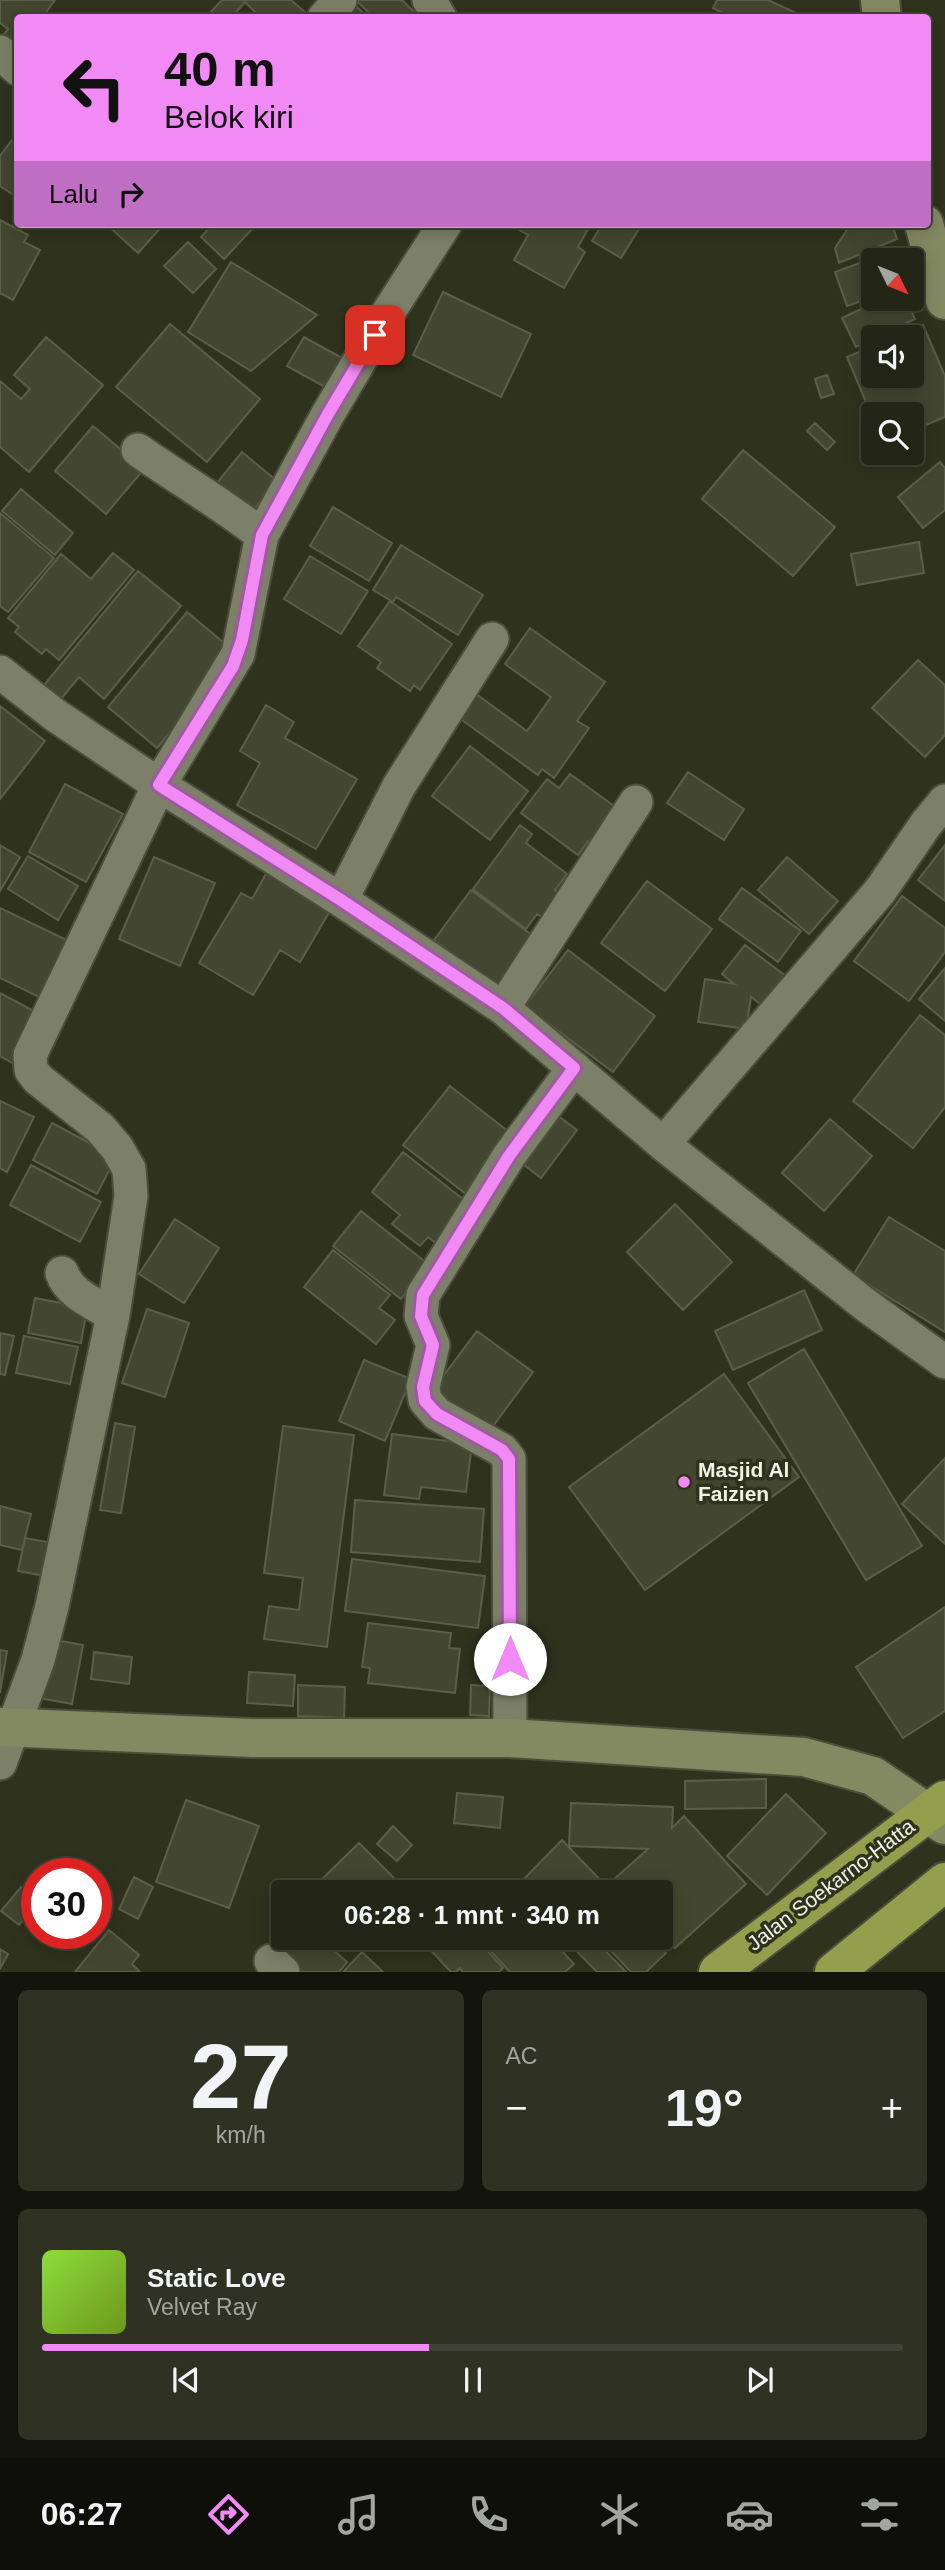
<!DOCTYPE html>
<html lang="id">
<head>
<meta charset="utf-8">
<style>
  :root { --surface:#232616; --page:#2f3223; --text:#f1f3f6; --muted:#a3a5a1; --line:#404335; --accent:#f18af4 }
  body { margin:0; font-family:Arial,sans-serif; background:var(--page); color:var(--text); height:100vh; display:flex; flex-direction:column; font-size:26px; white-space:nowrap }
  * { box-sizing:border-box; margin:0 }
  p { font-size:23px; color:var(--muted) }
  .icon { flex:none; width:38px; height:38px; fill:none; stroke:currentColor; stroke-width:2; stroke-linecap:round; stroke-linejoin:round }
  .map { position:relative; height:1972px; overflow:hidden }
  .details { display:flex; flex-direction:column; gap:18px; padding:18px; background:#13150c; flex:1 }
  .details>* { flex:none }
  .guide { position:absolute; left:14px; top:14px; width:917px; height:214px; border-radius:7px; box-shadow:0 4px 18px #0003,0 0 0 2px var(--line); background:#f18af4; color:#111; overflow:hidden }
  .needle { width:46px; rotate:133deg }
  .buttons { position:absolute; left:861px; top:248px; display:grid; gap:14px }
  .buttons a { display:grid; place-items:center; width:63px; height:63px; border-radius:7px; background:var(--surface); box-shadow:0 4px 18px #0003,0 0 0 2px var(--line); font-size:35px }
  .speed { position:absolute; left:21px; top:1858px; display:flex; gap:14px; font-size:35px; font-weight:700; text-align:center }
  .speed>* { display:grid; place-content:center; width:91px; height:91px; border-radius:50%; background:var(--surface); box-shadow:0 4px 18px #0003,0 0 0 2px var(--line); line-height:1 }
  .speed .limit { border:10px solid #d22; background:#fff; color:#111 }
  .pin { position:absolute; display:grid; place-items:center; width:60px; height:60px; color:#fff; margin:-30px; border-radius:14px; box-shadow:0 4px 10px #0006 }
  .me { position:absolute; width:77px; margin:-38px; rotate:0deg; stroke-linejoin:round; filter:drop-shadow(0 0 5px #0008) }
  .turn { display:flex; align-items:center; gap:24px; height:147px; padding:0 35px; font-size:32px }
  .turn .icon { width:91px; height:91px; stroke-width:2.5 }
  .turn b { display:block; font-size:49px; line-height:60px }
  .then { display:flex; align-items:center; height:66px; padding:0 35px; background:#0003; gap:14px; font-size:26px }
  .big { font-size:52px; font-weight:600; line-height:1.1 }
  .details .tile { flex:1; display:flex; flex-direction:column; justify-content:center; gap:10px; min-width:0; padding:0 24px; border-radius:10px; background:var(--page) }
  .details .dial { align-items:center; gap:0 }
  .dial b { font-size:91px; line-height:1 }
  .song { display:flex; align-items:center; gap:21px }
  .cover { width:84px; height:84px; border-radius:10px; background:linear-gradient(135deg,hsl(90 70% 55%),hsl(80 70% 35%)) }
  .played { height:7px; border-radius:4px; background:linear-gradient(90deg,var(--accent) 45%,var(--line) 45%) }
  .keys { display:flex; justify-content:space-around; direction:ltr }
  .heat { display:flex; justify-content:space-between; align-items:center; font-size:38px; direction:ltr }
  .details .tiles { flex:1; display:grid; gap:18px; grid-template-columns:1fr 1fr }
  .tile:last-child { grid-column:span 2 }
  .trip { position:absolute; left:271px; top:1880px; width:402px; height:70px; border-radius:7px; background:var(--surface); box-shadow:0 4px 18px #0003,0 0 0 2px var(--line); font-weight:600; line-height:70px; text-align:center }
  .tab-bar { display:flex; height:112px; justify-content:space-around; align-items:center; background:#0e0f09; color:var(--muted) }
  .tab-bar .icon { width:49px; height:49px }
  .tab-bar .current { color:var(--accent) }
  .tab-bar b { font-size:32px; color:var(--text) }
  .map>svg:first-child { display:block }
</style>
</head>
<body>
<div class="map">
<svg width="945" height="1972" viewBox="0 0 945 1972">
  <rect width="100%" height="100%" fill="#2f321d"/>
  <path fill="#434731" stroke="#5b5f48" stroke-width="2" d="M0,0H55L42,18H18V57L0,39L8,29L0,23Z
    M222,0H291L307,14L304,18H261L245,2L231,18H205Z
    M350,0L368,18H332Z
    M356,0H402L420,18H374Z
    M717,0H768L807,18H733L713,8Z
    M18,132V198L0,186V156Z
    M0,220L28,235L24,242L40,250L13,300L0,293Z
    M106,224H164L138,253Z
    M213,224H257L224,259L201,237Z
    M509,224H591L578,247L585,252L564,288L514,260L528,235Z
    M602,224H642L621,258L592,241Z
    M851,224H892L897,239L839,263L835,248Z
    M188,242L216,269L193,293L164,266Z
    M901,248L905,261H873V297L847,306L835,272Z
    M231,262L317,315L251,371L188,332Z
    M443,292L531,334L501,397L413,355Z
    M882,299H906L915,319L856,347L842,318Z
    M170,324L260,399L207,462L116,387Z
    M923,325L945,376V417L912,431V415H873V419L847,357L873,346V376H912V338H893Z
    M46,337L103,385L29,472L0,447V381L21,399L30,389L14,375Z
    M304,337L342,358L327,388L287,366Z
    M827,375L834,394L821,398L815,379Z
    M815,423L835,442L827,450L807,431Z
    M93,426L144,469L106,514L55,471Z
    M743,450L835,527L793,576L702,499Z
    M242,452L277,481L251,513L216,484Z
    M940,462L945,468V510L923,528L898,497Z
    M21,489L73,533L55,555L2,511Z
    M333,507L392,543L369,581L310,546Z
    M0,513L54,558L8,612L0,606Z
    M919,542L924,573L857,585L851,554Z
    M401,545L483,595L458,635L396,597L393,602L373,590Z
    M113,553L134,570L59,660L46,649L42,654L15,632L19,627L8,618L61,554L91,579Z
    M310,556L368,591L341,634L284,599Z
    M138,571L181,606L104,699L79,677L61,699L44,685Z
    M390,601L452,644L420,690L414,685L410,691L377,668L381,662L358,646Z
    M187,612L236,653L157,748L108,707Z
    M530,628L605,682L577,721L589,728L554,778L542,769L538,775L459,718L476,694L527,731L551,697L505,664Z
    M918,660L945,685V735L925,757L872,708Z
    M266,705L294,722L285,738L357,779L316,849L237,805L260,763L240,751Z
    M0,706L45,741L0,799Z
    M470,746L528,791L490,840L432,796Z
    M688,772L744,809L724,840L667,803Z
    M570,774L614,806L604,819L611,825L595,846L588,841L578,855L521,813L547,779L559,788Z
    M65,784L123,814L86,882L29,852Z
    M520,825L532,834L526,843L567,874L555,890L565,898L548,921L537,914L526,929L473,889Z
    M0,845L20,857L0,891Z
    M945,845V901L918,880Z
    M28,856L78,886L58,920L8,889Z
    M154,857L215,883L180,966L119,939Z
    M787,857L838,901L809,934L758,890Z
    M267,872L331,909L300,962L280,950L253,995L199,963L241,893L252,899Z
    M647,881L712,929L665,991L601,943Z
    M742,888L801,931L778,962L719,919Z
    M471,890L540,941L503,991L434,940Z
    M902,896L945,928V952L909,1001L854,961Z
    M0,908L75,944L47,1001L0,978Z
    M745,945L787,977L763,1006L751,997L746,1029L698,1022L705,979L734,984L722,974Z
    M568,950L655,1016L613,1072L525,1006Z
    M945,968V1021L919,999Z
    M0,993L43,1016L16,1065L0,1056Z
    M920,1015L945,1035V1107L913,1148L853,1101Z
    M450,1086L513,1135L466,1194L403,1145Z
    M0,1101L34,1117L7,1172L0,1168Z
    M550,1110L577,1130L541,1178L515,1158Z
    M830,1119L872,1156L824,1211L782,1173Z
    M52,1123L116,1157L97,1194L33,1160Z
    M403,1152L469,1204L437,1244L428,1237L420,1246L392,1224L400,1215L372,1192Z
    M31,1165L101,1202L80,1242L10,1205Z
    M675,1204L732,1262L683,1310L627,1252Z
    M361,1211L428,1264L401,1299L333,1246Z
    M889,1217L945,1251V1332L853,1275Z
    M175,1219L219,1248L184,1303L139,1274Z
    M333,1250L390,1295L379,1308L395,1320L376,1344L304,1287Z
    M804,1290L822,1330L733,1370L715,1331Z
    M35,1298L87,1308L81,1343L28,1333Z
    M147,1309L189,1323L165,1397L122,1383Z
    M477,1331L533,1372L488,1433L432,1391Z
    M0,1333L14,1336L5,1375L0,1374Z
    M24,1336L78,1347L70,1384L16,1373Z
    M804,1349L922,1546L866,1580L748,1383Z
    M364,1360L411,1379L385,1441L339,1421Z
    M724,1374L799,1477L645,1590L569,1487Z
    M115,1423L135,1427L121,1513L100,1510Z
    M283,1426L354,1435L327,1647L264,1639L269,1606L299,1610L303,1578L264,1573Z
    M392,1434L472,1444L466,1492L421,1487L419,1499L384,1495Z
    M945,1458V1544L902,1504Z
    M355,1500L484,1509L480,1562L351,1552Z
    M0,1506L31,1514L22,1550L0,1545Z
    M25,1538L57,1544L50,1577L18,1571Z
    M352,1559L485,1576L478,1628L345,1611Z
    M945,1607V1711L903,1738L856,1667Z
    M368,1623L451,1633L449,1648L460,1649L455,1693L368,1683L370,1668L362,1667Z
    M50,1639L83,1645L72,1704L39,1698Z
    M0,1650L7,1651L0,1693Z
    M94,1652L132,1657L129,1684L91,1679Z
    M249,1672L295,1675L293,1706L247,1703Z
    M298,1685L345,1687L344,1718L298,1716Z
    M471,1685L490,1686L489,1716L470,1715Z
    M766,1779V1808L685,1809V1781Z
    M457,1793L503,1797L500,1828L454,1823Z
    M786,1794L826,1833L767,1895L727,1856Z
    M186,1800L259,1826L229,1908L156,1882Z
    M571,1803L673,1807L672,1828L684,1816L746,1884L675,1948L662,1934V1892H623L613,1880L648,1849L569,1846Z
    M393,1826L412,1845L397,1861L377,1844Z
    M562,1840L604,1884L596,1892H511Z
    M359,1843L396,1880L384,1892H309Z
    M134,1877L153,1887L138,1919L119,1909Z
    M21,1887L37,1900V1904L19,1925L1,1911Z
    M109,1930L139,1955L132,1964L140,1972H75Z
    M285,1937H319L347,1962L339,1972H298L274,1951Z
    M428,1937H475L503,1968L499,1972H463L460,1968L456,1972H451L423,1942Z
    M478,1937H549L574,1964L565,1972H510Z
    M566,1937H592L626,1972H597L565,1939Z
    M598,1937H651L666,1953L646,1972H631Z
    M0,1949L8,1954L0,1969Z
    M362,1952L383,1972H343Z"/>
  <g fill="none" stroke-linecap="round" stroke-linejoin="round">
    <g stroke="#4b4e3b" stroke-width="37">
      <path id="street" d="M429,0L440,18
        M324,18L340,0
        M0,52L18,69
        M138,450C179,479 222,504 262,535
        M0,672L55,715L159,785L341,900L503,1008L663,1144L867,1306L945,1362
        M341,900L399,786L492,639
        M503,1008L636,802
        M663,1144L880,891L926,824L945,801
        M62,1273C70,1295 94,1303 113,1315
        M510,1738L509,1459L502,1450L437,1414L425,1400L423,1387L433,1345L421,1316L423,1295L509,1156L574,1068
        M0,1763L38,1660L52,1606L113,1315L131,1196L129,1169L117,1148L100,1128L38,1079L31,1070L30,1055L159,785L238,654L262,535L328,414L386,316L445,224
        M271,1961L283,1972"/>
    </g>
    <g stroke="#4b4e3b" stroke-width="42">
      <path id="secondary" d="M880,0L882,18
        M924,224L945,300
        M0,1727L252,1738H510L804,1757L873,1776L945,1825"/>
    </g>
    <g stroke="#4b4e3b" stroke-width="42">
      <path id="highway" d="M718,1972L945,1800
        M834,1972L945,1882"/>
    </g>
    <use href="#street" stroke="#7c8068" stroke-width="33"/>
    <use href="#secondary" stroke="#838960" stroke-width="38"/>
    <use href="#highway" stroke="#939f4d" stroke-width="38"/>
  </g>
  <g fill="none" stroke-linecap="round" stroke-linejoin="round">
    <g stroke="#9d5a9f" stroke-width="18">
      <path id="route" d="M375,335L328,414L262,535L242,640L233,666L159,785L341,900L503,1008L574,1068L509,1156L423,1295L421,1316L433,1345L423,1387L425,1401L437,1414L502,1450L509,1459L510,1659"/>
    </g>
    <use href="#route" stroke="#f18af4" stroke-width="12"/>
  </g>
  <circle fill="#f18af4" stroke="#2f321d" stroke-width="2.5" cx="684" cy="1482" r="7"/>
  <g text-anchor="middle" stroke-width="7" stroke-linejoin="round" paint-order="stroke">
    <g font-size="21" font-weight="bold" fill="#eff2e4" stroke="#2f321d" text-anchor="start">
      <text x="698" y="1477">Masjid Al<tspan x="698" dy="24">Faizien</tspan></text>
    </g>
    <g font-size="21" fill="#eff2e4" stroke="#2f321d">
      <text transform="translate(831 1885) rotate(-37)" y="7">Jalan Soekarno-Hatta</text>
    </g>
  </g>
</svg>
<div class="buttons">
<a><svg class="needle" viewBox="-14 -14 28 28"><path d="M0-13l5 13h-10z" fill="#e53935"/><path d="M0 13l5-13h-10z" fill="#a3a5a1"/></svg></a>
<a><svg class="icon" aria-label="sound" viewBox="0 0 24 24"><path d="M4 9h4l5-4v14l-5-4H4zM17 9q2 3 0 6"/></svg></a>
<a><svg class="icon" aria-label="search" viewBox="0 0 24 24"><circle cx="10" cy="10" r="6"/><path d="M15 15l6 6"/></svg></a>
</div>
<div class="speed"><div class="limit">30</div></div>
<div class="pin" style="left:375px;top:335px;background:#d93025"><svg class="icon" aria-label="arrive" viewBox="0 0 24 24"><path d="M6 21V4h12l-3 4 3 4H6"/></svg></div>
<svg class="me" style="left:510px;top:1659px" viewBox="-20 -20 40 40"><circle r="19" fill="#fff"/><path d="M0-13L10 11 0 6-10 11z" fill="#f18af4"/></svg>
<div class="trip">06:28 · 1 mnt · 340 m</div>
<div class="guide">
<div class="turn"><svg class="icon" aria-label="left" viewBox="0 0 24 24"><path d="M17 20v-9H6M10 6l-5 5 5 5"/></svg><div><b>40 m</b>Belok kiri</div></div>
<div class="then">Lalu<svg class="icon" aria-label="right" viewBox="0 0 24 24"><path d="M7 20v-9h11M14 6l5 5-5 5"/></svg></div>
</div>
</div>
<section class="details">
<div class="tiles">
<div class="tile dial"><b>27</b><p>km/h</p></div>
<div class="tile"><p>AC</p>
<div class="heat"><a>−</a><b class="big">19°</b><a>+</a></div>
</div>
<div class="tile">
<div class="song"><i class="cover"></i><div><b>Static Love</b><p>Velvet Ray</p></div></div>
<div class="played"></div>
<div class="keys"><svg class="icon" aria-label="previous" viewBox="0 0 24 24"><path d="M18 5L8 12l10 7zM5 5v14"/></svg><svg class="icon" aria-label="pause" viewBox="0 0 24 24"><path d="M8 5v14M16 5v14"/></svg><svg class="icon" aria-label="next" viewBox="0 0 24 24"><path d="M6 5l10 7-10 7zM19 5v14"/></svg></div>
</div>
</div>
</section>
<nav class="tab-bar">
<b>06:27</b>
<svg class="icon current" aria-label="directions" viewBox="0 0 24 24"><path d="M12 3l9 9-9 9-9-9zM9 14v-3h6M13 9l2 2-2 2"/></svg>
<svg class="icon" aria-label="music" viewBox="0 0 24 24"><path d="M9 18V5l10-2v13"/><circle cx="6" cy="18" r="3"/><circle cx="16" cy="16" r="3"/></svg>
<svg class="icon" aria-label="phone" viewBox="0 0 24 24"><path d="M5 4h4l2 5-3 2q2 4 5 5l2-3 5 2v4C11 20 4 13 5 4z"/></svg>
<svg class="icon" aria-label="climate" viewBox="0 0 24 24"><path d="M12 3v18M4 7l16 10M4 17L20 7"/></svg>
<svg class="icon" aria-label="car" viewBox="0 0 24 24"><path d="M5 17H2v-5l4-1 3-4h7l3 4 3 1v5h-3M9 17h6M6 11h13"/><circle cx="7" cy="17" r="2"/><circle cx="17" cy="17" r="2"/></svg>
<svg class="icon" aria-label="filters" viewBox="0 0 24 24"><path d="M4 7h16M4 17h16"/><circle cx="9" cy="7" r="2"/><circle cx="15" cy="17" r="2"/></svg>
</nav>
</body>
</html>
